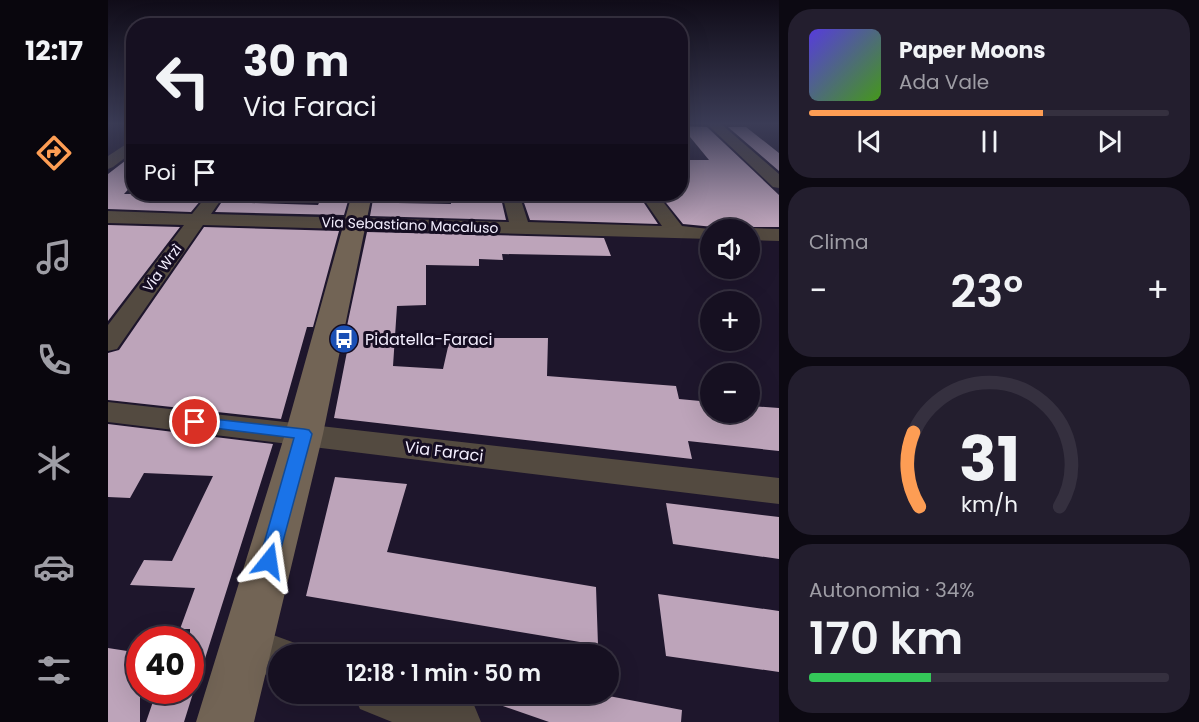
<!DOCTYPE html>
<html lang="it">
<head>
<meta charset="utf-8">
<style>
  :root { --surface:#161021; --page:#231e2e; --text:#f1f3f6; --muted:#9e9da5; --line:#35303f; --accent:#fd9d54 }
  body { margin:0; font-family:Poppins,sans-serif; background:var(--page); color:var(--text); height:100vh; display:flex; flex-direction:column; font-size:22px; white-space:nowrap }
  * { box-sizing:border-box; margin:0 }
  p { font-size:20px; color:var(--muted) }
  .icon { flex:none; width:33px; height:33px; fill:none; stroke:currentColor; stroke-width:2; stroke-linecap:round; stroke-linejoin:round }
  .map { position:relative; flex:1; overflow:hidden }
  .drawer { display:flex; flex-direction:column; gap:9px; padding:9px; background:#0c0912; width:420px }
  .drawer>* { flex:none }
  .top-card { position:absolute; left:18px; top:18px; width:562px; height:183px; border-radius:24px; box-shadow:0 6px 24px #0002,0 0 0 2px var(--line); background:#161021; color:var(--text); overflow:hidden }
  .fabs { position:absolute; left:592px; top:219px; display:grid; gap:12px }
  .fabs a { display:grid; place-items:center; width:60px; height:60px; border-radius:50%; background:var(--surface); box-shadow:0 6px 24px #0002,0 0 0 2px var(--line); font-size:30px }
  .speed { position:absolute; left:18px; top:626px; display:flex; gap:12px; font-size:30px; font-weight:700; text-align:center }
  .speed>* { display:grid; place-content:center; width:78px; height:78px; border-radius:50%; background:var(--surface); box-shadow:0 6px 24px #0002,0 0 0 2px var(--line); line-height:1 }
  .speed .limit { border:9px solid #d22; background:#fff; color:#111 }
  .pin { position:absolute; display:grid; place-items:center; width:51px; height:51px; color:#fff; margin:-26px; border:3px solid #fff; border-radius:50%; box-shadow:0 2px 6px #0007 }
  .me { position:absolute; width:66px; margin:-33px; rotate:15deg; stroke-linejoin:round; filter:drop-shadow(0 0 4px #0008) }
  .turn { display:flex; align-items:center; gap:21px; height:126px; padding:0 18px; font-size:27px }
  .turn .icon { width:78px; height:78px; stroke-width:2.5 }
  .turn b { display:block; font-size:42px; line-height:51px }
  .then { display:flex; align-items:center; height:57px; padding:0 18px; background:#0003; gap:12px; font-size:22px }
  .big { font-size:45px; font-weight:600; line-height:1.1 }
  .drawer .card { flex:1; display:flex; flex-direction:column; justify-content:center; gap:9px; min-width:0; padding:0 21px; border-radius:24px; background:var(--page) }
  .drawer .dial { align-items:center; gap:0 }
  .dial svg { height:156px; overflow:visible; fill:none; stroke:var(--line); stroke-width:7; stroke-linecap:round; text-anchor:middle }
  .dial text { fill:var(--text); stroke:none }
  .song { display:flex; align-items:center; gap:18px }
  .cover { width:72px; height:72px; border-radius:9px; background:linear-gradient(135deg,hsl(250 70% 55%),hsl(100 70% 35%)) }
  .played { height:6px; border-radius:3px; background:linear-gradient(90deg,var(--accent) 65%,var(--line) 65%) }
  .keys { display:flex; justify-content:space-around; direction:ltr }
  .heat { display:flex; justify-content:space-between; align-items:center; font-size:33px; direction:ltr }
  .charge { height:9px; border-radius:4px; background:linear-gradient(90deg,#34c759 34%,var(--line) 0) }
  .trip { position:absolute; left:160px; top:644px; width:351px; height:60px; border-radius:30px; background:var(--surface); box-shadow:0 6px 24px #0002,0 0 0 2px var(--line); font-weight:600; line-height:60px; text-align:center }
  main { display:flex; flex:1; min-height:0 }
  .tab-bar { display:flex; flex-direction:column; width:108px; justify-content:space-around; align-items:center; background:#09060d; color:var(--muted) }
  .tab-bar .icon { width:42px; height:42px }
  .tab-bar .selected { color:var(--accent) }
  .tab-bar b { font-size:27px; color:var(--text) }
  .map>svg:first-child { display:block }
</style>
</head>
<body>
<main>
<nav class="tab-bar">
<b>12:17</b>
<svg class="icon selected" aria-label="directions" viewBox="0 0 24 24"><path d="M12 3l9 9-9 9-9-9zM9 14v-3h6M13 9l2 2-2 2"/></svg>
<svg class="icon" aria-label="music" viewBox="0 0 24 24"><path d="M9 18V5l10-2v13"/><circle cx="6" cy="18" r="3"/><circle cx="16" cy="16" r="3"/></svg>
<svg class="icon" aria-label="phone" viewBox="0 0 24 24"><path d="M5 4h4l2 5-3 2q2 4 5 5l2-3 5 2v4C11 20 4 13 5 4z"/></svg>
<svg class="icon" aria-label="climate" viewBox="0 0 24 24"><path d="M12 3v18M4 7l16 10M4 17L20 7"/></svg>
<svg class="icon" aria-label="car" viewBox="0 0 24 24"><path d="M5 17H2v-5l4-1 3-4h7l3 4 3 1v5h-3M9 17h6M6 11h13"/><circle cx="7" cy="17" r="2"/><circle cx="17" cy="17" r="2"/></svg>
<svg class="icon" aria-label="filters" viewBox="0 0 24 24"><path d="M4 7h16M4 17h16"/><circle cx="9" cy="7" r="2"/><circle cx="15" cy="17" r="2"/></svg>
</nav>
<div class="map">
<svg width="671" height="722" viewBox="0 0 671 722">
  <rect width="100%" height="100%" fill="#1e162c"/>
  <path fill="#bda4ba" d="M573,126L599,127L671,195V227H606L575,224L551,194H573V160H601Z
    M620,127H638L671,153V171Z
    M26,154V183L16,194H98L83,212L0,209V174Z
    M119,194H150L143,203L210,205L215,194H242L236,215L107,212Z
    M266,194H291L289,203L343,204L342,194H392L398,220L262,216Z
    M413,194H530L550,224L422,220Z
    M0,225L72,227L0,321Z
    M96,227L231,231L205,327H199L173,419L0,400V353L11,350Z
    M259,232L496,238L503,256L394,254L395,260L371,259V266L318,265V305L289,306L285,366L335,369L342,338H440L439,376L568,386L571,399L603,402V412H642V406L671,408V451L580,441L584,459L226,418L244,326H239Z
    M0,424L165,444L88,687L82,686V629H72L87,588L22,585L36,560L64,561L105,476L36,473L22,498L0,497Z
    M227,477L299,484L279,552L488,587L490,645L198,596Z
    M558,503L671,517V559L565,544Z
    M550,594L671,611V672L558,656Z
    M0,648L32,653V722H0Z
    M49,690H86L76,722H38Z
    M370,693H485L574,710L573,722H441L369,697Z"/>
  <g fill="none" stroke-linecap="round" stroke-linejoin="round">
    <path fill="#534a40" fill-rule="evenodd" d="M598,123H612L671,174V188L665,187Z
      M26,139V151L5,167L0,169V156Z
      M100,194H117L103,214L401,222L394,194H411L420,222L554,226L532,194H549L574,226L610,230H603V239L95,225L9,349L0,351V325L76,225L0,223V211L84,214Z
      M642,228L671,229V241L642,240V230H637Z
      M0,402L671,478V504L0,422Z
      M138,625L187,643L192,654H171V680L123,661L116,646L123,631Z
      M245,693H335L366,705L373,722H284L252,709Z"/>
    <path fill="#726455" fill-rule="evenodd" d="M244,194H264L215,434L146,722H88L177,434Z"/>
  </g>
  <linearGradient id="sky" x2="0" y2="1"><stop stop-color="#100c18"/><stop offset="0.55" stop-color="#3b3c56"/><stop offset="1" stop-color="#3b3c56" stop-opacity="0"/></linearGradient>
  <rect width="671" height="225" fill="url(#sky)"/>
  <path fill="#1a73e8" stroke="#114b97" stroke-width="1.5" d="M87,417L196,429L201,430L204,434L168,567L161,569L154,567L151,561L186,438L82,425L79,422Z"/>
  <defs>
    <g id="bus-disc" transform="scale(1.5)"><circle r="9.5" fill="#1a4fb4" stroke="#150d22"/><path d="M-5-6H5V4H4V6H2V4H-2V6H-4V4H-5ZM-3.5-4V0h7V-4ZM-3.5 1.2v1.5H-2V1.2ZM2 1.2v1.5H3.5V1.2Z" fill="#fff"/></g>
  </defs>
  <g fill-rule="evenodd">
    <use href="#bus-disc" x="236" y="339"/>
  </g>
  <g text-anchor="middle" stroke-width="6" stroke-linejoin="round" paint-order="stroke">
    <g font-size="14" fill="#f3eefe" stroke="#150d22">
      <text transform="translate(302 225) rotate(2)" y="5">Via Sebastiano Macaluso</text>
      <text transform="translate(54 268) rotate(-54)" y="5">Via Wrzì</text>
    </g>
    <g font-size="16" fill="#f3eefe" stroke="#150d22" text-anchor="start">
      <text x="257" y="345">Pidatella-Faraci</text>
    </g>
    <g font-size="16" fill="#f3eefe" stroke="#150d22">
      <text transform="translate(336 451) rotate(7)" y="6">Via Faraci</text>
    </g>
  </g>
</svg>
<div class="fabs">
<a><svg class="icon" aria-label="sound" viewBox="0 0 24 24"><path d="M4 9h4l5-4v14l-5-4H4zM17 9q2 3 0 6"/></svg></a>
<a>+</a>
<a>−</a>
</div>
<div class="speed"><div class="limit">40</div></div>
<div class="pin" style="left:87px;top:422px;background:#d93025"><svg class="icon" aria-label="arrive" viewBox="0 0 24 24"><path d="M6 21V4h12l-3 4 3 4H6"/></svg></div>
<svg class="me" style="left:161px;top:561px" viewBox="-20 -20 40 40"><path d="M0-17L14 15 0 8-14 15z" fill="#1a73e8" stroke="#fff" stroke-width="4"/></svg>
<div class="trip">12:18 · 1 min · 50 m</div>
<div class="top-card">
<div class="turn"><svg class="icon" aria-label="left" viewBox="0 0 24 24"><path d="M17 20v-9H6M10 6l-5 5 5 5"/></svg><div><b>30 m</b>Via Faraci</div></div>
<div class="then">Poi<svg class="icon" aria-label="arrive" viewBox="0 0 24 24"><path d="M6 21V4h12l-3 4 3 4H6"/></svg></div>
</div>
</div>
<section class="drawer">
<div class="card">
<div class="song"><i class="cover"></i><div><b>Paper Moons</b><p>Ada Vale</p></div></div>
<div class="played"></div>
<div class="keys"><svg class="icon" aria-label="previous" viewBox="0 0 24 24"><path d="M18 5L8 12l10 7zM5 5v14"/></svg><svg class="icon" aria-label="pause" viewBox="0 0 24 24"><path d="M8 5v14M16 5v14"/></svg><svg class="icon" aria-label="next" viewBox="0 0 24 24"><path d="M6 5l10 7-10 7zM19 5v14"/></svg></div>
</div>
<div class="card"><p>Clima</p>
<div class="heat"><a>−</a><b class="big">23°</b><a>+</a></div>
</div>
<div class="card dial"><svg viewBox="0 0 100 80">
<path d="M14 69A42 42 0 1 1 86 69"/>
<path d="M14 69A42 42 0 0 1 11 31" stroke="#fd9d54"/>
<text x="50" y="56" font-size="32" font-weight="700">31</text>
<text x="50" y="72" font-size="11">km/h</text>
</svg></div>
<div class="card"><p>Autonomia · 34%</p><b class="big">170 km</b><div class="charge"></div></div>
</section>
</main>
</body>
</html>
